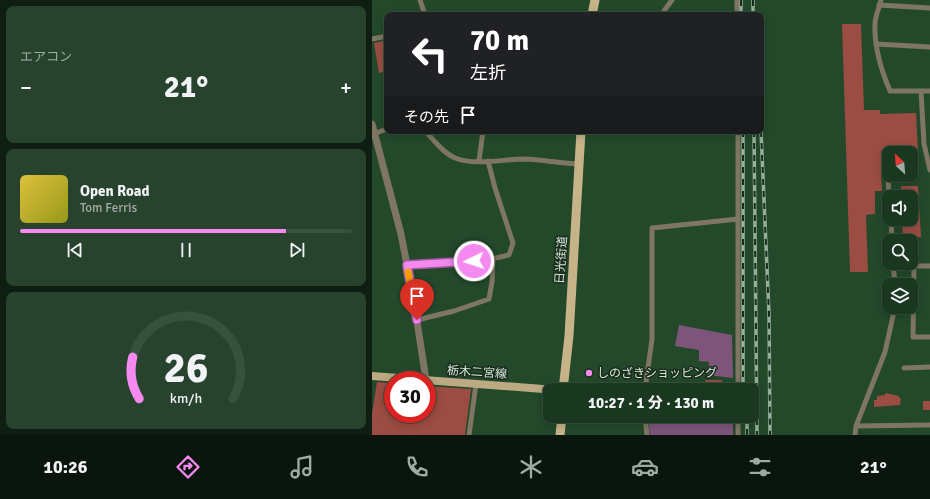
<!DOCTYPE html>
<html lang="ja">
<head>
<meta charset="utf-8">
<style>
  :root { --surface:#1a3720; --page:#27422d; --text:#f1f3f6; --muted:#9faca5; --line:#38513e; --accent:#f489f0 }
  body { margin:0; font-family:Signika,"Noto Sans JP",sans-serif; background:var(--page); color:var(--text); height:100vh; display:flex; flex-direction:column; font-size:15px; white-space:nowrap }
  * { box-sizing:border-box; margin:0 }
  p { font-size:13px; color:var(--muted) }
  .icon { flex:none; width:22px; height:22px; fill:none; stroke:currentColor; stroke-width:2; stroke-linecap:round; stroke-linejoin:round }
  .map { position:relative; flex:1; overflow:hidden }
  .side { display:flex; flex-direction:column; gap:6px; padding:6px; background:#0e1e12; width:372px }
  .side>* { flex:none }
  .hud { position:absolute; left:12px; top:12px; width:380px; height:122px; border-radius:8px; box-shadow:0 2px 10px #0003,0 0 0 1px var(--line); background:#202124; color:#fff; overflow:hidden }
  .needle { width:26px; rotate:334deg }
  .controls { position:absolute; left:510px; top:146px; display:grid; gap:8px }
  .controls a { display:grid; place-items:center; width:36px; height:36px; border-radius:8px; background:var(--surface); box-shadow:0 2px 10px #0003,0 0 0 1px var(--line); font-size:20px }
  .speed { position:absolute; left:12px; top:371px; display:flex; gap:8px; font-size:20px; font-weight:700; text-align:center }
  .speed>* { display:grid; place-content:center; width:52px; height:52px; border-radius:50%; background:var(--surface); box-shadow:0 2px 10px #0003,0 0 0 1px var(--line); line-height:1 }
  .speed .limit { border:6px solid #d22; background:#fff; color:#111 }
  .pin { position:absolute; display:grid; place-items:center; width:34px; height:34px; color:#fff; margin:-41px -17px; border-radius:50% 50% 50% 0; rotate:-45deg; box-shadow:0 0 4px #0007 }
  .pin .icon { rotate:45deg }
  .me { position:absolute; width:44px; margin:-22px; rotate:266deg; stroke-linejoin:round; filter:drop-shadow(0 0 3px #0008) }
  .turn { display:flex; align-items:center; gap:14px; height:84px; padding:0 20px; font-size:18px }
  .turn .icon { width:52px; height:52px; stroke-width:2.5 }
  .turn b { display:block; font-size:28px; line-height:34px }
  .then { display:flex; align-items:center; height:38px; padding:0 20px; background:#0003; gap:8px; font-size:15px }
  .big { font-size:30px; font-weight:800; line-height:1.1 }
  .side .widget { flex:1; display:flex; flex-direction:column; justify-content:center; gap:6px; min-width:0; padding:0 14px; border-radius:8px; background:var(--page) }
  .side .dial { align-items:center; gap:0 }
  .dial svg { height:104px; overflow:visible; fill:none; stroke:var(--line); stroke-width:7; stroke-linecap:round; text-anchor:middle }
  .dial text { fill:var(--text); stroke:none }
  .song { display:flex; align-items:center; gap:12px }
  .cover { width:48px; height:48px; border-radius:6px; background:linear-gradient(135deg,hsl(50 70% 55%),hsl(60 70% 35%)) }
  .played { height:4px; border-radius:2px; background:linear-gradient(90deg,var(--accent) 80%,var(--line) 80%) }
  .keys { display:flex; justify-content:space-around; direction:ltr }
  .heat { display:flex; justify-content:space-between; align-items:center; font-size:22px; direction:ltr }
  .trip { position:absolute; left:171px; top:383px; width:216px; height:40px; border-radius:8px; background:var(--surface); box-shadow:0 2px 10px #0003,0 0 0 1px var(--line); font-weight:800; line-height:40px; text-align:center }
  .dock { display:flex; height:64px; justify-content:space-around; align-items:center; background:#0a160d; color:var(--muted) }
  .dock .icon { width:28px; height:28px }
  .dock .on { color:var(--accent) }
  .dock b { font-size:18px; color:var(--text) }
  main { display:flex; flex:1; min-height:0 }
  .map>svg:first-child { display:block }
</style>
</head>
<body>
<main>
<section class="side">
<div class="widget"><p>エアコン</p>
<div class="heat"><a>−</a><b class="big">21°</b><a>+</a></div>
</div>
<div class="widget">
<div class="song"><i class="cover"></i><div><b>Open Road</b><p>Tom Ferris</p></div></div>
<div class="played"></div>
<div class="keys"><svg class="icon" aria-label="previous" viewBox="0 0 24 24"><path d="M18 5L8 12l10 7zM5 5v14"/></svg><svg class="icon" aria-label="pause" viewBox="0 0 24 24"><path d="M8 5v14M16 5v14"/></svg><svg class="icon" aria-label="next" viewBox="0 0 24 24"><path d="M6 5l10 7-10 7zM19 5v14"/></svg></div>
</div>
<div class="widget dial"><svg viewBox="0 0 100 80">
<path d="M14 69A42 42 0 1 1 86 69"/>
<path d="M14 69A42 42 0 0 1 9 37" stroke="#f489f0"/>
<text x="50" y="56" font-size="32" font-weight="700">26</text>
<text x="50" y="72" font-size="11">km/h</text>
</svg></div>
</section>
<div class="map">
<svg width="558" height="435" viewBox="0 0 558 435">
  <rect width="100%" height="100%" fill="#23492a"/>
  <path fill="#7d557b" d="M307,325L360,335L361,378L336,375L337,362L327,361V350L303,346Z
    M276,416H361V435H278Z"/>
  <path fill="#9b4d43" d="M470,24H489L492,110H508V114L544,113L547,172H539V153H517V173H509L510,191H503V214L494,215L496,272H478Z
    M15,40V71L7,73L2,43Z
    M529,186H546L549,237L531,238L530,219H539V197H530Z
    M333,380H350V390H334Z
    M5,382L21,383V414H55V386L99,389L93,435H0V414Z
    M513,393L527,396V398H529L528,405L502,407V400H505V396L513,395Z
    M551,401H558V410H551Z"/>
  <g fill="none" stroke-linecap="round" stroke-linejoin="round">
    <path stroke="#7e7662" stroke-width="5" d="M48,0L53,15
      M365,0V15
      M509,0C507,8 503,17 503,24C502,48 509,70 518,91H558
      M507,5L558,8
      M289,15L300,0
      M0,39L15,36
      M504,44L558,47
      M549,91L552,144L558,170
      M53,131C62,140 71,153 83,158C104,166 131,159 153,159C171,160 189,163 208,164
      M366,131V390
      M1,134L15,129
      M107,161L111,131
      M516,177L517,197
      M519,219L520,241
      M521,263L523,285
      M35,265L115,260L137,255L141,243L123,188L116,161
      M558,266H542L541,337H558
      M45,320L82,311L117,299L120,282L121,259
      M532,368L558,367
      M273,390L280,339V228L366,219
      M273,416L275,435
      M484,426L558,425
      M97,435L104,384
      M366,435V416
      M483,435L484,426L513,352L523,307"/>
    <path stroke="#7e7662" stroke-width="7" d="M0,124L29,234L42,302L54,380"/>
    <path stroke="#bbaa82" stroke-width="8" d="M0,376L184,390"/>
    <path stroke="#c6b488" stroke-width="9" d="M220,15L223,0
      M191,390L197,336L209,131
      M188,435L190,416"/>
    <g stroke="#94b098" stroke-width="3.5">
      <path id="rail" d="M369,0V15
        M381,0V15
        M371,131V390
        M382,131L385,435
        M389,131L397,314L398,435
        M375,435V416"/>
    </g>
    <use href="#rail" stroke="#1a2b1d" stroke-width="2" stroke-dasharray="6" stroke-linecap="butt"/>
  </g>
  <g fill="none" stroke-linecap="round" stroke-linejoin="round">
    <g stroke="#9f599c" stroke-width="10">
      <path id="route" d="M45,320L35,265L102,261"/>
    </g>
    <use href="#route" stroke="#f489f0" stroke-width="7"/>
    <path stroke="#f59e0b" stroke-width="7" d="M36,272L41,296"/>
  </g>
  <circle fill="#f489f0" stroke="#1a2b1d" stroke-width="1.5" cx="217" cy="373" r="4"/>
  <g text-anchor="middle" stroke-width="3" stroke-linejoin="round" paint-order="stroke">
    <g font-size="12" fill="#d5ebd8" stroke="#1a2b1d">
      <text transform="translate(189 260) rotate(-86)" y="4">日光街道</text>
      <text transform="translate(105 372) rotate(4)" y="4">栃木二宮線</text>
    </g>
    <g font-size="12" fill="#d5ebd8" stroke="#1a2b1d" text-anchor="start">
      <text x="225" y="377">しのざきショッピング</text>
    </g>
  </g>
</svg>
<div class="controls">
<a><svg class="needle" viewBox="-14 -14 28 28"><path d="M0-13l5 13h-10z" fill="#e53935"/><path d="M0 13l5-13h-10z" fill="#9faca5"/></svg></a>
<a><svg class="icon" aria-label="sound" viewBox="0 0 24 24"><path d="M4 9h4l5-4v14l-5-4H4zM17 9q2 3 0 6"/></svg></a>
<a><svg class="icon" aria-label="search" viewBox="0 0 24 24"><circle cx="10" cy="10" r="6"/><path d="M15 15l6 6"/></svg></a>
<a><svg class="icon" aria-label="layers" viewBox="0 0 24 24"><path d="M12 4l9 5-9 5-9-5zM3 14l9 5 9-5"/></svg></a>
</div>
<div class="speed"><div class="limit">30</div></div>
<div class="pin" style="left:45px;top:320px;background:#d93025"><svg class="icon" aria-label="arrive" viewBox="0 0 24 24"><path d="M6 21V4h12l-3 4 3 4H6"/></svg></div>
<svg class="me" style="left:102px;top:261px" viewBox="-20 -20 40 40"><circle r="17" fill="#f489f0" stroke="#fff" stroke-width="3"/><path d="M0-11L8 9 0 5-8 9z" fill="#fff"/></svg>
<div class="trip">10:27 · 1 分 · 130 m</div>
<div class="hud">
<div class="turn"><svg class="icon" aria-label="left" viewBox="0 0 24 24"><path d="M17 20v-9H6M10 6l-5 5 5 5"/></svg><div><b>70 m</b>左折</div></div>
<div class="then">その先<svg class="icon" aria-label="arrive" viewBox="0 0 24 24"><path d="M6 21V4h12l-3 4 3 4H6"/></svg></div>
</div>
</div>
</main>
<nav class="dock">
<b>10:26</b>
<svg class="icon on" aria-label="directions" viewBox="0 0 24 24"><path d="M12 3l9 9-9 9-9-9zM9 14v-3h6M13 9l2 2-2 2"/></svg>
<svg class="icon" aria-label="music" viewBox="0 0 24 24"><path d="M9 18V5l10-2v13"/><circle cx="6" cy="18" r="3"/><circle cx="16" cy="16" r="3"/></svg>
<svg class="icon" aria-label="phone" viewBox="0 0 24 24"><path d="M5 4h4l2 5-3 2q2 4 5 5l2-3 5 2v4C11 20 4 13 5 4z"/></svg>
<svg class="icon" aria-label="climate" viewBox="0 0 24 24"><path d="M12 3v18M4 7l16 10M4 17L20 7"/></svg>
<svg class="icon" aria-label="car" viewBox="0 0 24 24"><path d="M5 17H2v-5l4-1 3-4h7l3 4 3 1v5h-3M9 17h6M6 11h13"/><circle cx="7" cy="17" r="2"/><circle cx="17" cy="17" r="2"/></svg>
<svg class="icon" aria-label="filters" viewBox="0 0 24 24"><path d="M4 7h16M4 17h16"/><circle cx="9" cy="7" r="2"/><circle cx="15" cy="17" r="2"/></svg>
<b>21°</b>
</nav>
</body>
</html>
